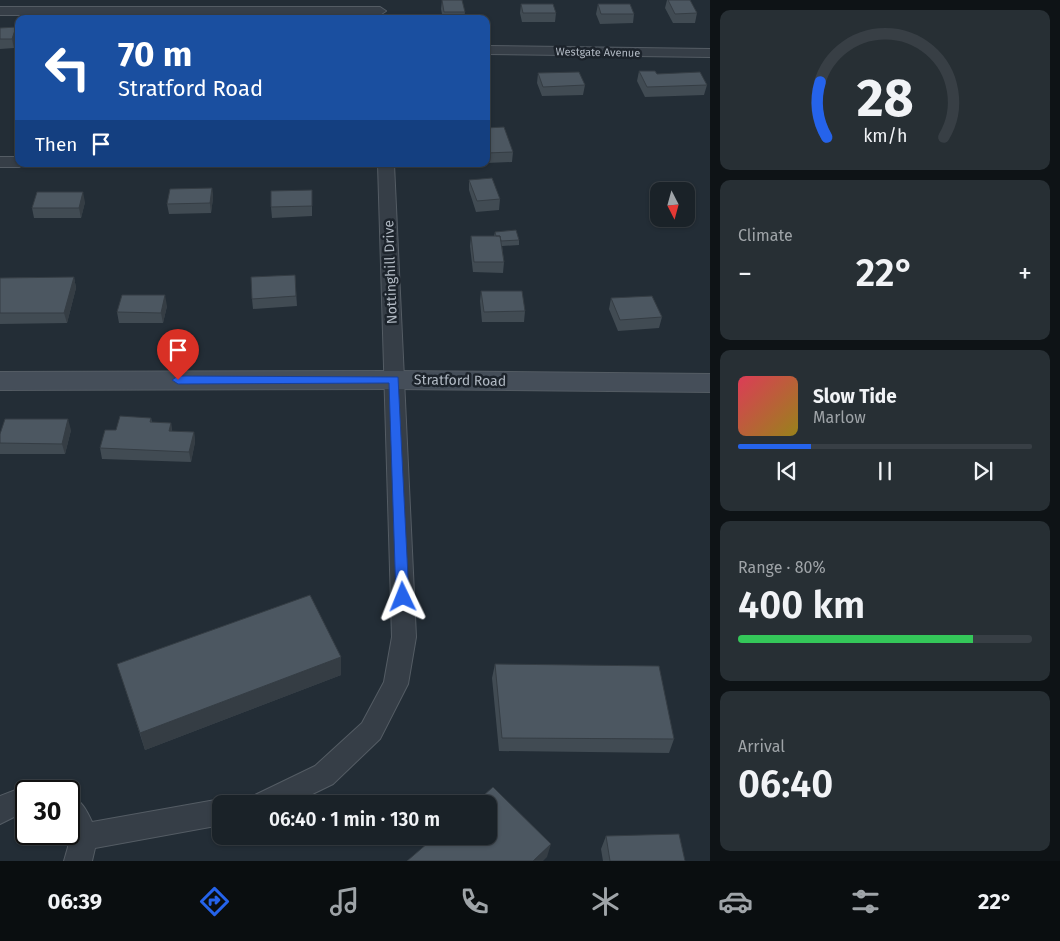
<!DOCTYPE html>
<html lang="en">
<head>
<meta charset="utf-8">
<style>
  :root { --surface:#1a2228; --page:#272f34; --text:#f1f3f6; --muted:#9fa4a8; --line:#383f45; --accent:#2563eb }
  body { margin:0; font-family:"Fira Sans",sans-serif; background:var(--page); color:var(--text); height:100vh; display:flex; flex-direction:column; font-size:19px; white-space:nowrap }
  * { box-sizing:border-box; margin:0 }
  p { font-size:16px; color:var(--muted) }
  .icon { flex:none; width:28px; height:28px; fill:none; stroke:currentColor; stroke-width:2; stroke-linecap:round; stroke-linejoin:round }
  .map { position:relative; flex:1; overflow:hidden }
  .details { display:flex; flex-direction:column; gap:10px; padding:10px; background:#0e1316; width:350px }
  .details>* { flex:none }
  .hud { position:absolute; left:15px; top:15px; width:475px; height:152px; border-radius:10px; box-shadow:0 1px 4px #0004,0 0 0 1px var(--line); background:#1a4fa0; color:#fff; overflow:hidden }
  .needle { width:32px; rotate:174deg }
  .buttons { position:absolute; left:650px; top:182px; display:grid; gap:10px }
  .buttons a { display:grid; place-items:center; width:45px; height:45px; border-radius:10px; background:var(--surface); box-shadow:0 1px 4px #0004,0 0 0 1px var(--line); font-size:25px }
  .speed { position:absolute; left:15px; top:780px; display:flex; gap:10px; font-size:25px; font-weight:700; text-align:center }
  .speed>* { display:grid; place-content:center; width:65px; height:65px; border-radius:50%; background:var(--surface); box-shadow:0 1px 4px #0004,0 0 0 1px var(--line); line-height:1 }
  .speed .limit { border:2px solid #111; border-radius:8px; background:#fff; color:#111 }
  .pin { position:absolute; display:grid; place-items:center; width:42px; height:42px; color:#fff; margin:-51px -21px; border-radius:50% 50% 50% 0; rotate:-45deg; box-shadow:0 0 5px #0007 }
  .pin .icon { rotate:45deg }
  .me { position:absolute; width:55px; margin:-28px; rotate:358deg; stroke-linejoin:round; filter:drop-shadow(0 0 4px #0008) }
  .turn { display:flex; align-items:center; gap:18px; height:105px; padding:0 20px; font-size:22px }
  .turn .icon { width:65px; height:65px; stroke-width:2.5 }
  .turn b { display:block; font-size:35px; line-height:42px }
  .then { display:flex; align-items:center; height:48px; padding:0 20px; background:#0003; gap:10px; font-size:19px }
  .big { font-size:38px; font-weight:600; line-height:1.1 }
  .details .tile { flex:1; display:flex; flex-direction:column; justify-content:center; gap:8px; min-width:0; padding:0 18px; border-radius:10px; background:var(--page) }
  .details .dial { align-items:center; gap:0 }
  .dial svg { height:130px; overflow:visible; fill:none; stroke:var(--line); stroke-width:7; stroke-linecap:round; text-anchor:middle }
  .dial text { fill:var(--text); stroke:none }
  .song { display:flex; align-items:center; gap:15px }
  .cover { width:60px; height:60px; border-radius:8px; background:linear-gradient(135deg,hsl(350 70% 55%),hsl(50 70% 35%)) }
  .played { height:5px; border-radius:2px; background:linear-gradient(90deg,var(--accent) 25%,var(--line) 25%) }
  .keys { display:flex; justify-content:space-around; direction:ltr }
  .heat { display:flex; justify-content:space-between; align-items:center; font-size:28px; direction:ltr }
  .charge { height:8px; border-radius:4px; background:linear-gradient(90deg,#34c759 80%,var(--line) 0) }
  .trip { position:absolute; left:212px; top:795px; width:285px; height:50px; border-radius:10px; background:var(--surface); box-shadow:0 1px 4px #0004,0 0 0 1px var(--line); font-weight:600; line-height:50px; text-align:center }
  .tabs { display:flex; height:80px; justify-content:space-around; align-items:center; background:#0a0e10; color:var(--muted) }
  .tabs .icon { width:35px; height:35px }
  .tabs .active { color:var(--accent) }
  .tabs b { font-size:22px; color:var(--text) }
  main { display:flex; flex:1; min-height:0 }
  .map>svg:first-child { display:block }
</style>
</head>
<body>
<main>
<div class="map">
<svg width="710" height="861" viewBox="0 0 710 861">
  <rect width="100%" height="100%" fill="#232d36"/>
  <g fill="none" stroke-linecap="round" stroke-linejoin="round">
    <g stroke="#545c64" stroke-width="2">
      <path id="street" d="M0,7H380L386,11L380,15H0Z
        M486,46L710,49V57L486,54Z
        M0,157H19V164H25L19,167H0Z
        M378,164H394L416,637L408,684L380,739L333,784L292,804H251L255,795L315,766L362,723L384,682L392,637Z
        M26,786L36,791H26V811L0,824V796Z
        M69,795C82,801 86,809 92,822L221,799L231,804H221V825L95,848L92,861H64L68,847Z"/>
    </g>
    <g stroke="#545c64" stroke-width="2">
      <path id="secondary" d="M395,371L710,374V392L395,389L0,390V372Z"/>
    </g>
    <use href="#street" fill="#363e47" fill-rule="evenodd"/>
    <use href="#secondary" fill="#454e59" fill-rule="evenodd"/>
  </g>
  <path fill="#414b53" d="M442,0L465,12L464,19H443L441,9Z
    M667,0H690L697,13L695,23H673L665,8Z
    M521,4L556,13L555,22H522L520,13Z
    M598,4L634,14L633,23L600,24L596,14Z
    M0,28L18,36L14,48L0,49Z
    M639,71L657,74L707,85L704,95L645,97L637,81Z
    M538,73L585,85L583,95L542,96L537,83Z
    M19,98V119H18L15,109Z
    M486,128L513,152L512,162L486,163Z
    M469,180L500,199L499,210L476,212L469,190Z
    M212,188L213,198L211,213L169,214L167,204Z
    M312,190V216L272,218L271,207Z
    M85,202L81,218H34L32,208Z
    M495,232L519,240V245L502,246L504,262L503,273L473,272L470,246L471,236H494Z
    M295,275L297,306L253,309L252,299Z
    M74,277L76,288L67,323L0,324V278Z
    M481,291L525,311L524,322H482L480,301Z
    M611,298L662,317L659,328L618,331L609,309Z
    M167,306L163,323H119L117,312Z
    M151,418L152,422L171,423L172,431L194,432L195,442L191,462L102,459L100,448Z
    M71,430L65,454H0V434Z
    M341,657V675L145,750L123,682L117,664Z
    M495,664L674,739L669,753L499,751L492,678Z
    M606,836L685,861H603L601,849Z"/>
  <path fill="#353d44" d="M16,27L18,36L14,48L12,39Z
    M212,188L213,198L211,213L210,203Z
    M83,192L85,202L81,218L79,208Z
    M74,277L76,288L67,323L64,313Z
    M165,295L167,306L163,323L161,313Z
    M68,419L71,430L65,454L62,444Z
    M171,423L172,433L169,431Z
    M194,432L195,442L191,462L189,452Z
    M341,657V675L145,750L140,733Z
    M551,844L547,857L543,861H533Z"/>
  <path fill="#4c5761" stroke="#353d44" d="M442,0H462L465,12H444Z
    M668,0H690L697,13L675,14Z
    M521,4H553L556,13H523Z
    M598,4H630L634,14H601Z
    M16,27L12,39H0V28Z
    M639,71H655L657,74L700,72L707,85L647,87Z
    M579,72L585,85L543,87L538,73Z
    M19,98V109H15Z
    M504,127L513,152L486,153V128Z
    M492,178L500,199L477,201L469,180Z
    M212,188L210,203L167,204L170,189Z
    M312,190V206L271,207V191Z
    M37,192H83L79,208H32Z
    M516,230L519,240L501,241L500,236H496L495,232Z
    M471,236H500L504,262H474Z
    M295,275L296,296L252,299L251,277Z
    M74,277L64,313H0V278Z
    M481,291H522L525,311L484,312Z
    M122,295H165L161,313L117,312Z
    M652,296L662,317L620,320L611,298Z
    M120,416L151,418L150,422L171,423L169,431L194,432L189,452L100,448L105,430H116Z
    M5,419H68L62,444L0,443V434Z
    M310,595L341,657L140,733L117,664Z
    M495,664L659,666L674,739L502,738Z
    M493,787L551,844L533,861H407L436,836H489V804H474Z
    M679,834L685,861H610L606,836Z"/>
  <path fill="#2563eb" stroke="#184099" d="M178,376L398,377L409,597L407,601L403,603L398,601L396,597L389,383L178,384L172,380Z"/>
  <g text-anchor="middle" stroke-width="5" stroke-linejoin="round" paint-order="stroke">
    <g font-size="11" fill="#b1b9c3" stroke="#1c232b">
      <text transform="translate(598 52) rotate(1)" y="4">Westgate Avenue</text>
    </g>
    <g font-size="14" fill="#b1b9c3" stroke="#1c232b">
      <text transform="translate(390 272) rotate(-92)" y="5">Nottinghill Drive</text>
      <text transform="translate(460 380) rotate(1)" y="5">Stratford Road</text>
    </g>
  </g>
</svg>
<div class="buttons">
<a><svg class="needle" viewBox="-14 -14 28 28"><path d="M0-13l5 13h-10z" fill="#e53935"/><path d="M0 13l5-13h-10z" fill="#9fa4a8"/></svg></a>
</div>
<div class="speed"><div class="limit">30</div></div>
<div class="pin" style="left:178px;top:380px;background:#d93025"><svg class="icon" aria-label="arrive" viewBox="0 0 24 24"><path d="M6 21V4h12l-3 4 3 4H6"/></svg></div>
<svg class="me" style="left:403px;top:597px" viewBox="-20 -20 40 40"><path d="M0-17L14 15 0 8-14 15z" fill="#2563eb" stroke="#fff" stroke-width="4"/></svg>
<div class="trip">06:40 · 1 min · 130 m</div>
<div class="hud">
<div class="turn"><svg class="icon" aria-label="left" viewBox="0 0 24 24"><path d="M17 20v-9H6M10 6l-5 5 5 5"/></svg><div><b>70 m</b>Stratford Road</div></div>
<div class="then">Then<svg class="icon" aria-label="arrive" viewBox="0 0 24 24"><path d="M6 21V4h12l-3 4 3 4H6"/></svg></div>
</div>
</div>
<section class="details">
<div class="tile dial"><svg viewBox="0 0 100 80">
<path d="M14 69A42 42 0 1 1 86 69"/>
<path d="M14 69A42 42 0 0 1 10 35" stroke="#2563eb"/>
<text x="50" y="56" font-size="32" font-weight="700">28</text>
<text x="50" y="72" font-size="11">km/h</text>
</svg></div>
<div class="tile"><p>Climate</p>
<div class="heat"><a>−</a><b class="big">22°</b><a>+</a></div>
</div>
<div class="tile">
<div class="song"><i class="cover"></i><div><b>Slow Tide</b><p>Marlow</p></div></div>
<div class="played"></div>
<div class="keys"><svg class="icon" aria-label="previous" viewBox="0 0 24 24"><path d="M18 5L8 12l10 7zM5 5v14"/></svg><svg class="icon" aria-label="pause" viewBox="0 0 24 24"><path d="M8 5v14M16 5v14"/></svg><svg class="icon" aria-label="next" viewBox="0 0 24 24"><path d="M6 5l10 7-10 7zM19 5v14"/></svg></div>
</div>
<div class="tile"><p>Range · 80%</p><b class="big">400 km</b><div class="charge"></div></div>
<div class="tile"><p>Arrival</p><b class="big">06:40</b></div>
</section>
</main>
<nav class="tabs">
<b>06:39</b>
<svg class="icon active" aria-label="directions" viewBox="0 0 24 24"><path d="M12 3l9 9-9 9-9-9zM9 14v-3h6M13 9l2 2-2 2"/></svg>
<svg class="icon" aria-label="music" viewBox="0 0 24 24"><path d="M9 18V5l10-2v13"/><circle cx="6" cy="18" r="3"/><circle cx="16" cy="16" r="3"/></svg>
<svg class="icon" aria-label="phone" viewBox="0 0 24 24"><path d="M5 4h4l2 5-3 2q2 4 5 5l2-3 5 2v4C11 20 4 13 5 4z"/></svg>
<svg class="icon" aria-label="climate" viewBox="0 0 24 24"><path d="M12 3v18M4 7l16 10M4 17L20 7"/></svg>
<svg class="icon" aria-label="car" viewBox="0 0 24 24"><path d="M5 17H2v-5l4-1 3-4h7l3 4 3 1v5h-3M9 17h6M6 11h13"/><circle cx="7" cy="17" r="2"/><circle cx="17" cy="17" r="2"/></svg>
<svg class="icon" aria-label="filters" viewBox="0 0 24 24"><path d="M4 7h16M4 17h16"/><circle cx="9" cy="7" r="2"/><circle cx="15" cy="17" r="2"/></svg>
<b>22°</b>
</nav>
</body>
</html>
